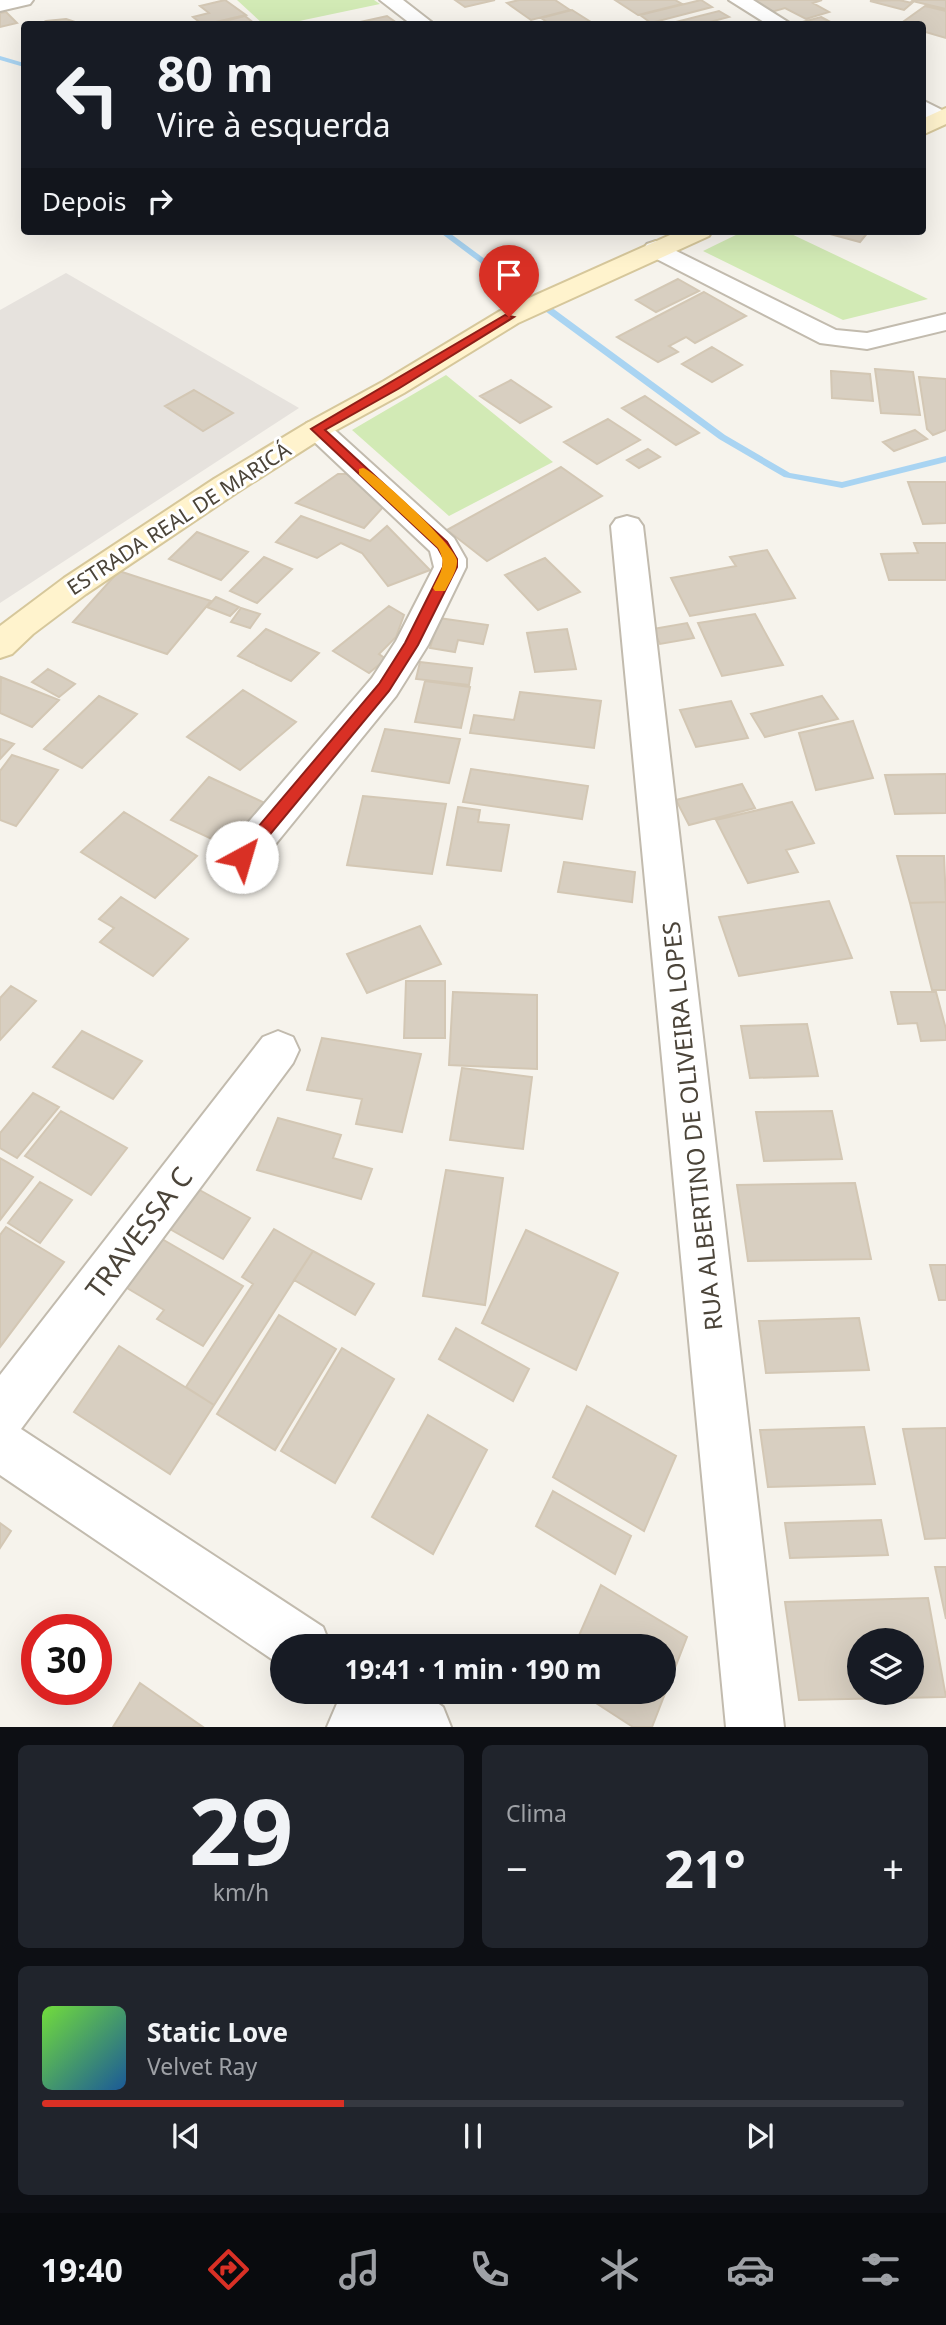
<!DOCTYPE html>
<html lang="pt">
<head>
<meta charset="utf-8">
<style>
  :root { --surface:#171b24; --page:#20242c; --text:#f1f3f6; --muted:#9ea1a6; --line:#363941; --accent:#d93025 }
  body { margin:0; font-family:"Noto Sans",sans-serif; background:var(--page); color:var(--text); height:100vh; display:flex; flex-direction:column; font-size:26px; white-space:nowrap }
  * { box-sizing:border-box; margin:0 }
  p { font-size:23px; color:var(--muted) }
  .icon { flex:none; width:38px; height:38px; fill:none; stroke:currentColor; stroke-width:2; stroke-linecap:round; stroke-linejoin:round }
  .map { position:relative; height:1727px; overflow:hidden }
  .details { display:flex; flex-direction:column; gap:18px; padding:18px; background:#0d0f14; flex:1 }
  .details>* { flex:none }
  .guide { position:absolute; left:21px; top:21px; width:905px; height:214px; border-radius:7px; box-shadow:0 7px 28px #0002; background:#171b24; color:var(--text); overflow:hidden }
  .controls { position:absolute; left:847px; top:1628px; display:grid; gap:14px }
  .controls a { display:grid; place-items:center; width:77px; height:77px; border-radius:50%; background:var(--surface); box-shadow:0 7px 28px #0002; font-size:35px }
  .speed { position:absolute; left:21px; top:1614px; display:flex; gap:14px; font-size:35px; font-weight:700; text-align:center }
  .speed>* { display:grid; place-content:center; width:91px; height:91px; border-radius:50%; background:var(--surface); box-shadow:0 7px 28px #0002; line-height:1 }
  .speed .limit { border:10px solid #d22; background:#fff; color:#111 }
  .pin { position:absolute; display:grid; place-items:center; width:60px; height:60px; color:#fff; margin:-72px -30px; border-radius:50% 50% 50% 0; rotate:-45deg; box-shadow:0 0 7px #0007 }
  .pin .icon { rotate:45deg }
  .me { position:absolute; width:77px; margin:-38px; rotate:39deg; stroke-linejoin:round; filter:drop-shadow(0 0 5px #0008) }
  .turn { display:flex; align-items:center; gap:24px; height:147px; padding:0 21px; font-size:32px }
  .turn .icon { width:91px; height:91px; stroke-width:2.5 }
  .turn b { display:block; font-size:49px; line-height:60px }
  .then { display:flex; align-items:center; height:66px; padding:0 21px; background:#0003; gap:14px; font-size:26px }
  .big { font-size:52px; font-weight:700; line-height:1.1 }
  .details .widget { flex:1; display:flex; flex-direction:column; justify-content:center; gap:10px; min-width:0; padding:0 24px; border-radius:10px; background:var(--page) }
  .details .dial { align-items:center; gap:0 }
  .dial b { font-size:91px; line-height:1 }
  .song { display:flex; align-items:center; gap:21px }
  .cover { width:84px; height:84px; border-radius:10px; background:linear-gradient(135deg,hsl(100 70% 55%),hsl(210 70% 35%)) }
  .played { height:7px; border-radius:4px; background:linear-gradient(90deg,var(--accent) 35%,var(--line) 35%) }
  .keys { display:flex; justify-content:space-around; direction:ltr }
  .heat { display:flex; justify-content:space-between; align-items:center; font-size:38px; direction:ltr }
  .details .tiles { flex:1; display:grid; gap:18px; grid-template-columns:1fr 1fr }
  .widget:last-child { grid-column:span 2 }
  .trip { position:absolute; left:270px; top:1634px; width:406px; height:70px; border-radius:35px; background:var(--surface); box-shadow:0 7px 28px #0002; font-weight:700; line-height:70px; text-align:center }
  .tabs { display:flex; height:112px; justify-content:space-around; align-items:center; background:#090b0e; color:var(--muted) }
  .tabs .icon { width:49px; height:49px }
  .tabs .on { color:var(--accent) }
  .tabs b { font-size:32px; color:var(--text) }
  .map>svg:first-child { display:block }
</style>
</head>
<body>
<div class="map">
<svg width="946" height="1727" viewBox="0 0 946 1727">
  <rect width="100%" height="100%" fill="#f6f3ec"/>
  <path fill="#e6e2dd" d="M66,273L299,408L0,603V310Z"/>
  <path fill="#d2eab5" d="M237,0H374L380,4L285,24H263Z
    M744,231H785L928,299L843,320L703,251Z
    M446,375L553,462L449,516L352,430Z"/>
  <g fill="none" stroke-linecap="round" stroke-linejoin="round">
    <path fill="#a9d4f2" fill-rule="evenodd" d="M0,56L24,63V67L0,60Z
      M438,231H447L505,274L498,276Z
      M545,307H551L725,435L790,473L842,482L946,456V462L842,488L784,477L719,439L545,311Z"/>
  </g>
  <path fill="#d8cfc1" stroke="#d3c7b4" stroke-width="2" fill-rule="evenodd" d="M225,0L246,15L207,24H202L193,17L209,13L200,6Z
    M455,0H495L465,7Z
    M519,0H555L570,10L531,20L507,3Z
    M615,0H675L682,4L638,15Z
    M701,0L712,7L651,23L640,15Z
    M759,0H822L813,3L829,12L806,19L785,8L768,13L749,3Z
    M899,0L912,3L904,10L870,1Z
    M913,0H946V9L912,1Z
    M925,6L946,11V38L922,31V24H900Z
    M572,10L594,24H550L541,18Z
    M719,11L729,17L702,24H668Z
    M6,12L17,23L0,27V13Z
    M245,16L255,24H212Z
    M387,16L397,23L351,24Z
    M821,17L834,24H795Z
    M66,19L81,24H40L46,21Z
    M819,231H869L860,242Z
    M678,279L699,291L656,312L636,300Z
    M704,292L746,316L695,343L686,337L669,346L678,352L658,362L617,337Z
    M712,347L742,365L712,382L682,364Z
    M875,369L913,372L920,415L881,413Z
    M831,371L870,374L873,401L832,398Z
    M919,377L946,379V430L933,435L927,429Z
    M511,380L551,407L520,423L480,396Z
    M194,390L233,413L203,431L165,406Z
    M645,396L699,433L676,445L622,408Z
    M608,419L640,440L597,464L564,442Z
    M915,430L927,439L894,451L883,442Z
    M648,449L660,457L639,468L627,460Z
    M561,467L602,496L487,561L447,530Z
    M338,474H353L385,505L364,528L296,503Z
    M908,482H946V523L923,524Z
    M301,516L370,541L387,526L430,570L388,586L362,553L341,543L317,558L276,542Z
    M197,532L248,552L221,580L169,559Z
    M914,543H946V580H889L881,554L918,553Z
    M767,550L795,598L690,616L671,578L736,566L730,557Z
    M264,557L292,569L257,603L230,591Z
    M545,558L580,592L538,610L505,575Z
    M119,571L211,601L167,654L73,622Z
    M216,597L239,607L230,616L207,607Z
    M389,606L404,615L396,637L379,654L386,659L369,673L333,651Z
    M241,608L260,614L250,628L231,622Z
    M755,614L783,665L722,676L698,623Z
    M439,618L488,625L483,644L458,640L455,652L430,648Z
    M687,623L694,638L660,644L653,629Z
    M266,629L319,653L291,681L238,656Z
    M567,629L576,669L535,672L527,633Z
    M420,662L472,668L469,685L416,679Z
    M48,669L75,684L59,697L32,682Z
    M1,677L59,700L32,727L0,713Z
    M425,681L470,687L461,728L415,722Z
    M243,690L296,722L240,770L187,737Z
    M520,692L601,701L594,748L470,733L474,715L514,720Z
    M99,696L137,714L82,768L44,749Z
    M822,696L838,719L765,737L751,714Z
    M731,701L748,738L696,747L680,710Z
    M853,721L873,778L816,790L799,733Z
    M385,729L460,739L449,783L372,771Z
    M0,739L14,744L0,759Z
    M12,755L58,770L16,826L0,820V771Z
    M471,769L588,786L582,819L463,802Z
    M946,774V813L895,814L885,775Z
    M209,777L267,804L229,847L171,820Z
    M742,784L755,808L689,825L676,800Z
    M363,796L446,804L432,874L347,865Z
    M792,802L814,843L786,850L798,872L748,883L716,820Z
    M458,807L480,810L478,822L509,825L501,871L447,865Z
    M124,812L197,856L155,898L81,852Z
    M897,856H944L946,902L910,903Z
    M564,862L635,872L632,902L558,892Z
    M121,897L188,939L153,976L100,942L114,928L99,919Z
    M829,901L852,958L739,976L719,917Z
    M946,902V990H932L910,903Z
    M420,926L441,964L367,993L347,954Z
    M406,981H445V1038H404Z
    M11,986L36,1001L0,1040V998Z
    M453,992L537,995V1069L449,1065Z
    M891,992H936L946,1029V1040L921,1041L917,1023L898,1024Z
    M807,1024L818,1076L750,1078L741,1026Z
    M82,1031L142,1061L113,1099L53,1067Z
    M322,1038L421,1054L402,1132L356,1124L362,1099L307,1090Z
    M462,1068L532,1077L523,1149L450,1140Z
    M33,1093L59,1107L17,1158L0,1148V1133Z
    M61,1111L127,1148L91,1195L25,1156Z
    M832,1111L842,1159L764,1161L756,1112Z
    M278,1118L341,1135L333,1158L372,1169L361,1199L257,1170Z
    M0,1158L33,1177L0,1220Z
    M446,1170L503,1178L485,1305L423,1296Z
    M40,1182L72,1200L40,1243L8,1223Z
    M855,1183L871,1259L748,1261L737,1185Z
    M196,1188L250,1218L223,1259L168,1228Z
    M6,1227L64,1262L0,1347V1235Z
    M274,1229L313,1251L214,1405L186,1387L253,1284L242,1277Z
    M526,1230L618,1273L576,1370L482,1323Z
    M162,1239L243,1286L203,1346L157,1319L164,1310L127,1288Z
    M313,1251L374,1284L355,1315L294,1280Z
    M930,1265H946V1300H939Z
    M279,1315L336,1349L275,1450L217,1414Z
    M859,1318L869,1370L766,1373L759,1321Z
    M456,1328L529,1369L513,1401L439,1359Z
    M119,1346L214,1405L170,1474L74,1412Z
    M342,1348L394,1379L335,1483L281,1451Z
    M587,1406L676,1456L644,1531L553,1477Z
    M428,1415L487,1450L433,1554L372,1517Z
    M864,1427L875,1484L768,1487L760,1430Z
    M946,1428V1538L925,1539L903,1429Z
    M553,1491L631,1536L615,1574L536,1526Z
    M881,1520L888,1555L790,1558L785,1523Z
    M0,1523L11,1531L0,1548Z
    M935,1567H946V1619Z
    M601,1585L687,1637L652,1727H633L579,1692H663V1647H574Z
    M928,1598L946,1697L799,1700L785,1602ZM859,1640H912V1692H859Z
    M140,1683L203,1727H113Z"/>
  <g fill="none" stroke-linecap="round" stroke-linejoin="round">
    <g stroke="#c2bbae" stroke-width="4">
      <path id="street" d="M0,0H33L30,4L0,11Z
        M380,0H403L434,24H411Z
        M729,0H753L791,24H767Z
        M922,100L946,112V123H933L922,116Z
        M656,241L836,330L867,333L946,314V330L867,349L820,343L647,254L643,249L647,244Z
        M317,420L327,423L454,538L466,559V567L428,645L396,696L256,868L242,872L228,868L223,857L228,846L372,678L396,641L434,567L430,551L307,435L302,429L307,423Z
        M627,516L638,519L643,526L784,1727H726L611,526L616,519Z
        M278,1031L293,1037L299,1050L293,1063L21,1429L323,1627L331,1647H282V1666L0,1475V1375L263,1037Z
        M342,1692H422L443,1707L451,1727H327Z"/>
    </g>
    <g stroke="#d6c79b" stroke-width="4">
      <path id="secondary" d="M946,108V124L922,135V119Z
        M679,231H712L709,236L518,323L404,393L327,435L236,493L86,594L33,634L12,654L0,658V626L64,578L214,479L307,423L384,381L500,311Z"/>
    </g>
    <use href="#street" fill="#fff" fill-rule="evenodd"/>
    <use href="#secondary" fill="#fff3cd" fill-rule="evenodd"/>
  </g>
  <path fill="#d93025" stroke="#8d1f18" stroke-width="2" d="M505,315L514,317L398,389L325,430L447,542L457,559V567L418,645L389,691L247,862H236L234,857L236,853L379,684L405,643L443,567L444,559L438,548L311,429Z"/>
  <path fill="#f59e0b" d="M363,468C377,472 455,547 457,560C458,570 449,583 445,591H435L433,588C441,572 447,564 438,548L359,474V469Z"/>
  <g text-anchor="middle" stroke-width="6" stroke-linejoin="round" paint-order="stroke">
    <g font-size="21" fill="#4b4439" stroke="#fff">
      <text transform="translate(179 519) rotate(-33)" y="7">ESTRADA REAL DE MARICÁ</text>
    </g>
    <g font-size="24" fill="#4b4439" stroke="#fff">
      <text transform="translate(693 1126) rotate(-96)" y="8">RUA ALBERTINO DE OLIVEIRA LOPES</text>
    </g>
    <g font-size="28" fill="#4b4439" stroke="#fff">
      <text transform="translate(139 1233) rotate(-53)" y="10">TRAVESSA C</text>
    </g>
  </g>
</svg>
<div class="controls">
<a><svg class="icon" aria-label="layers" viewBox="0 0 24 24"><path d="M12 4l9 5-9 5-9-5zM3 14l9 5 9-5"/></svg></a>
</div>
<div class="speed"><div class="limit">30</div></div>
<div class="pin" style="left:509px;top:317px;background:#d93025"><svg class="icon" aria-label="arrive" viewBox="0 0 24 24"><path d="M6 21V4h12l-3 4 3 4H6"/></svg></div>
<svg class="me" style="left:242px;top:857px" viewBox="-20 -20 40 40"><circle r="19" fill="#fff"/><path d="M0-13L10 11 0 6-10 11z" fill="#d93025"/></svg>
<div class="trip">19:41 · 1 min · 190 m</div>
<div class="guide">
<div class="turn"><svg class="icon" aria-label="left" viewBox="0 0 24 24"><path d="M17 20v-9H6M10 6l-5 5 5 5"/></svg><div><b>80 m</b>Vire à esquerda</div></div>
<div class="then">Depois<svg class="icon" aria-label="right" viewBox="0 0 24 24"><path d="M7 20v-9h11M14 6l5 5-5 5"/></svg></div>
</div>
</div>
<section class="details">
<div class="tiles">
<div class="widget dial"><b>29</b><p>km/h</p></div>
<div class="widget"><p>Clima</p>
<div class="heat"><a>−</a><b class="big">21°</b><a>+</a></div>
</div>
<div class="widget">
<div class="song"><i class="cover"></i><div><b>Static Love</b><p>Velvet Ray</p></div></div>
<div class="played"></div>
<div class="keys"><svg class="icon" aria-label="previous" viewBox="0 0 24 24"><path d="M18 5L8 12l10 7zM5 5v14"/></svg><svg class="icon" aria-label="pause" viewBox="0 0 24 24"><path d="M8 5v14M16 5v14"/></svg><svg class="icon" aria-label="next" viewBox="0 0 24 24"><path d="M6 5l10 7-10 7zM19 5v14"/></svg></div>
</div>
</div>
</section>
<nav class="tabs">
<b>19:40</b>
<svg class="icon on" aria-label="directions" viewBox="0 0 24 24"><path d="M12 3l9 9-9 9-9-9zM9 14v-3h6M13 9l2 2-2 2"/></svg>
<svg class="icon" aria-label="music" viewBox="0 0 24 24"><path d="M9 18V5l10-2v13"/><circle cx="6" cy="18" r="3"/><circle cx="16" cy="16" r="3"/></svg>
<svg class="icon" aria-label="phone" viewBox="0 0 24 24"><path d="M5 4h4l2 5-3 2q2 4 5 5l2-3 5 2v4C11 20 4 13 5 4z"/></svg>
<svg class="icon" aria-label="climate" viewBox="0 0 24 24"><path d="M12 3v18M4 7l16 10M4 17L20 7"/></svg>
<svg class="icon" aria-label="car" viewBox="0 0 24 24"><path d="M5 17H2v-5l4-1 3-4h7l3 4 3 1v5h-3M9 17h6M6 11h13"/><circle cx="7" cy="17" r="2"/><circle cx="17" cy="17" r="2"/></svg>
<svg class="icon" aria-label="filters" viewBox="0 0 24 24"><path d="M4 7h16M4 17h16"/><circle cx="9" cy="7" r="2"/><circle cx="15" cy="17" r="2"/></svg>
</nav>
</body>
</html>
